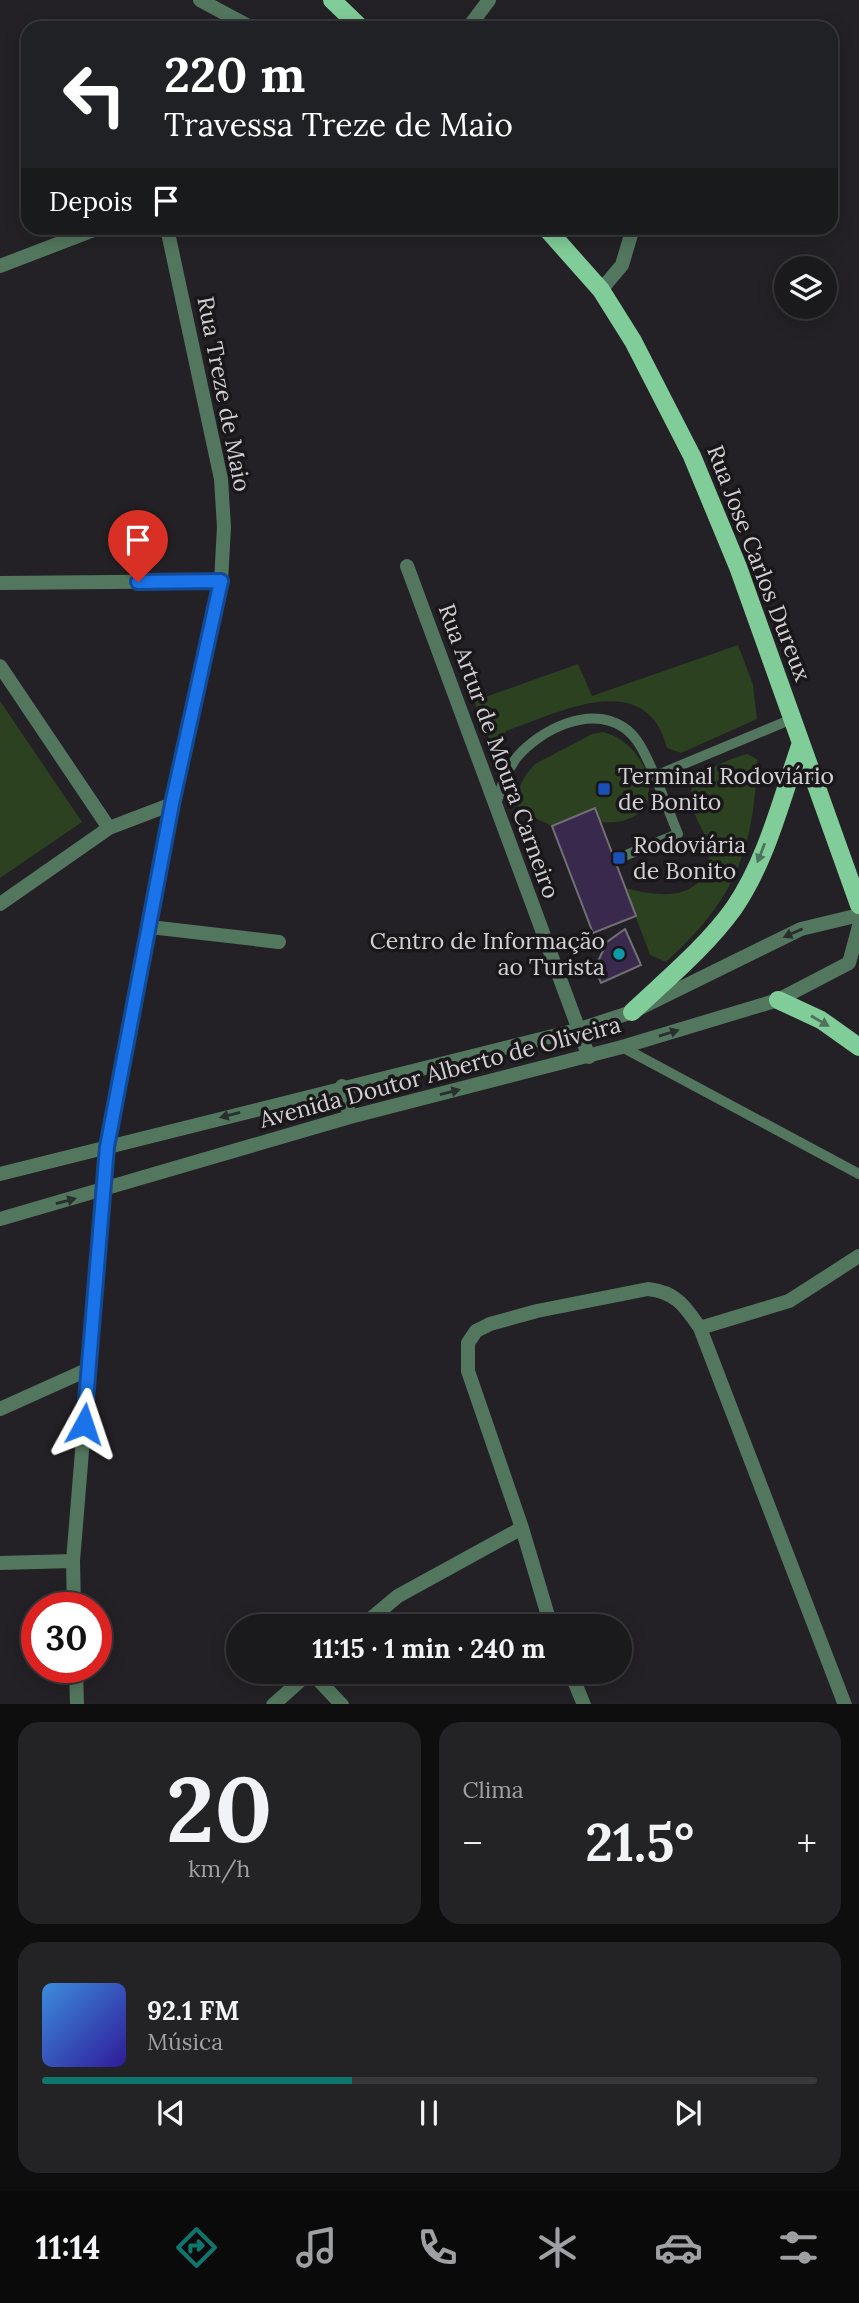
<!DOCTYPE html>
<html lang="pt">
<head>
<meta charset="utf-8">
<style>
  :root { --surface:#1a191c; --page:#232225; --text:#f1f3f6; --muted:#9fa0a3; --line:#38383b; --accent:#0f766e }
  body { margin:0; font-family:Lora,serif; background:var(--page); color:var(--text); height:100vh; display:flex; flex-direction:column; font-size:26px; white-space:nowrap }
  * { box-sizing:border-box; margin:0 }
  p { font-size:23px; color:var(--muted) }
  .icon { flex:none; width:38px; height:38px; fill:none; stroke:currentColor; stroke-width:2; stroke-linecap:round; stroke-linejoin:round }
  .map { position:relative; height:1704px; overflow:hidden }
  .drawer { display:flex; flex-direction:column; gap:18px; padding:18px; background:#0e0e0f; flex:1 }
  .drawer>* { flex:none }
  .banner { position:absolute; left:21px; top:21px; width:817px; height:214px; border-radius:21px; box-shadow:0 4px 18px #0003,0 0 0 2px var(--line); background:#202124; color:#fff; overflow:hidden }
  .fabs { position:absolute; left:774px; top:256px; display:grid; gap:14px }
  .fabs a { display:grid; place-items:center; width:63px; height:63px; border-radius:50%; background:var(--surface); box-shadow:0 4px 18px #0003,0 0 0 2px var(--line); font-size:35px }
  .speed { position:absolute; left:21px; top:1592px; display:flex; gap:14px; font-size:35px; font-weight:700; text-align:center }
  .speed>* { display:grid; place-content:center; width:91px; height:91px; border-radius:50%; background:var(--surface); box-shadow:0 4px 18px #0003,0 0 0 2px var(--line); line-height:1 }
  .speed .limit { border:10px solid #d22; background:#fff; color:#111 }
  .pin { position:absolute; display:grid; place-items:center; width:60px; height:60px; color:#fff; margin:-72px -30px; border-radius:50% 50% 50% 0; rotate:-45deg; box-shadow:0 0 7px #0007 }
  .pin .icon { rotate:45deg }
  .me { position:absolute; width:77px; margin:-38px; rotate:5deg; stroke-linejoin:round; filter:drop-shadow(0 0 5px #0008) }
  .turn { display:flex; align-items:center; gap:24px; height:147px; padding:0 28px; font-size:32px }
  .turn .icon { width:91px; height:91px; stroke-width:2.5 }
  .turn b { display:block; font-size:49px; line-height:60px }
  .then { display:flex; align-items:center; height:66px; padding:0 28px; background:#0003; gap:14px; font-size:26px }
  .big { font-size:52px; font-weight:700; line-height:1.1 }
  .drawer .widget { flex:1; display:flex; flex-direction:column; justify-content:center; gap:10px; min-width:0; padding:0 24px; border-radius:21px; background:var(--page) }
  .drawer .dial { align-items:center; gap:0 }
  .dial b { font-size:91px; line-height:1 }
  .song { display:flex; align-items:center; gap:21px }
  .cover { width:84px; height:84px; border-radius:10px; background:linear-gradient(135deg,hsl(210 70% 55%),hsl(250 70% 35%)) }
  .played { height:7px; border-radius:4px; background:linear-gradient(90deg,var(--accent) 40%,var(--line) 40%) }
  .keys { display:flex; justify-content:space-around; direction:ltr }
  .heat { display:flex; justify-content:space-between; align-items:center; font-size:38px; direction:ltr }
  .drawer .tiles { flex:1; display:grid; gap:18px; grid-template-columns:1fr 1fr }
  .widget:last-child { grid-column:span 2 }
  .trip { position:absolute; left:226px; top:1614px; width:406px; height:70px; border-radius:35px; background:var(--surface); box-shadow:0 4px 18px #0003,0 0 0 2px var(--line); font-weight:700; line-height:70px; text-align:center }
  .dock { display:flex; height:112px; justify-content:space-around; align-items:center; background:#0a0a0b; color:var(--muted) }
  .dock .icon { width:49px; height:49px }
  .dock .on { color:var(--accent) }
  .dock b { font-size:32px; color:var(--text) }
  .map>svg:first-child { display:block }
</style>
</head>
<body>
<div class="map">
<svg width="859" height="1705" viewBox="0 0 859 1705">
  <rect width="100%" height="100%" fill="#232125"/>
  <path fill="#2b4120" d="M738,645L753,685L757,719L681,753L667,748C646,666 558,713 506,731L501,740L491,745L474,701L578,664L592,696Z
    M0,701L82,822L0,878Z
    M603,732C635,740 659,778 645,809C632,820 617,824 600,822L594,808L552,826L520,811C512,795 524,775 535,764L592,734Z
    M747,754L757,759V765C753,855 733,901 666,962L650,955L625,888C652,895 694,903 706,869C708,862 711,855 709,848C706,830 687,810 691,792C695,771 730,759 747,754Z"/>
  <path fill="#39294c" stroke="#727075" stroke-width="2" d="M595,808L636,916L593,933L552,826Z
    M625,929L641,965L601,983L595,968L607,942Z"/>
  <g fill="none" stroke-linecap="round" stroke-linejoin="round">
    <path stroke="#53775e" stroke-width="10" d="M496,806C500,788 506,772 517,757C540,730 589,705 623,727C640,738 647,759 655,776
      M619,858L678,834L655,776L792,719
      M622,1047L859,1174"/>
    <path stroke="#53775e" stroke-width="14" d="M200,0L252,28
      M601,290L622,265L633,228
      M407,566L589,1057
      M0,583L221,581
      M0,666L109,828
      M0,904L109,828L172,804
      M150,927L279,942
      M700,1328L845,1705
      M0,1409L89,1369
      M522,1528L551,1626
      M0,1563L73,1561
      M74,1608L73,1561L107,1147L172,804L221,581L224,527L221,479L167,228
      M362,1626L398,1596L522,1528L468,1371V1343L476,1331L490,1324L537,1311L648,1289C676,1292 685,1306 700,1328L789,1301L859,1256
      M76,1668L77,1705
      M570,1671L584,1705
      M311,1672L342,1705
      M273,1705L311,1671"/>
    <path stroke="#53775e" stroke-width="14" d="M468,28L489,0
      M0,266L99,228
      M342,1086L350,1117
      M0,1174L577,1030L632,1012L801,929L859,915
      M0,1219L350,1117L622,1047L778,1000L849,963L859,926"/>
    <path stroke="#81cd99" stroke-width="18" d="M332,0L361,28
      M546,228L601,290L633,341L692,456L738,567L859,905
      M778,1000L821,1020L859,1047
      M632,1012C667,979 706,947 734,908C767,860 782,797 801,743"/>
  </g>
  <defs><path id="oneway-solid" d="M-6-.8H1V-3.2L6.5 0L1 3.2V.8H-6Z" transform="scale(1.75)"/></defs>
  <g fill="#4e725a">
    <use href="#oneway-solid" transform="translate(761 853) rotate(111)"/>
    <use href="#oneway-solid" transform="translate(820 1021) rotate(30)"/>
  </g>
  <g fill="#282f2c">
    <use href="#oneway-solid" transform="translate(793 933) rotate(156)"/>
    <use href="#oneway-solid" transform="translate(669 1033) rotate(-17)"/>
    <use href="#oneway-solid" transform="translate(450 1092) rotate(-14)"/>
    <use href="#oneway-solid" transform="translate(230 1115) rotate(166)"/>
    <use href="#oneway-solid" transform="translate(66 1201) rotate(-15)"/>
  </g>
  <g fill="none" stroke-linecap="round" stroke-linejoin="round">
    <g stroke="#114b97" stroke-width="18">
      <path id="route" d="M84,1424L107,1147L172,804L221,581L138,582"/>
    </g>
    <use href="#route" stroke="#1a73e8" stroke-width="12"/>
  </g>
  <g fill="#1a4fb4" stroke="#1a171b" stroke-width="2.5">
    <rect x="597" y="782" width="14" height="14" rx="3.5"/>
    <rect x="612" y="851" width="14" height="14" rx="3.5"/>
  </g>
  <circle fill="#0f9aa8" stroke="#1a171b" stroke-width="2.5" cx="619" cy="954" r="7"/>
  <g text-anchor="middle" stroke-width="7" stroke-linejoin="round" paint-order="stroke">
    <g font-size="23" fill="#d2d0d3" stroke="#1a171b">
      <text transform="translate(224 394) rotate(79)" y="8">Rua Treze de Maio</text>
      <text transform="translate(759 563) rotate(69)" y="8">Rua Jose Carlos Dureux</text>
      <text transform="translate(499 751) rotate(70)" y="8">Rua Artur de Moura Carneiro</text>
      <text transform="translate(440 1072) rotate(-15)" y="8">Avenida Doutor Alberto de Oliveira</text>
    </g>
    <g font-size="23" fill="#d2d0d3" stroke="#1a171b" text-anchor="start">
      <text x="618" y="784">Terminal Rodoviário<tspan x="618" dy="26">de Bonito</tspan></text>
      <text x="633" y="853">Rodoviária<tspan x="633" dy="26">de Bonito</tspan></text>
      <text x="605" y="949" text-anchor="end">Centro de Informação<tspan x="605" dy="26">ao Turista</tspan></text>
    </g>
  </g>
</svg>
<div class="fabs">
<a><svg class="icon" aria-label="layers" viewBox="0 0 24 24"><path d="M12 4l9 5-9 5-9-5zM3 14l9 5 9-5"/></svg></a>
</div>
<div class="speed"><div class="limit">30</div></div>
<div class="pin" style="left:138px;top:582px;background:#d93025"><svg class="icon" aria-label="arrive" viewBox="0 0 24 24"><path d="M6 21V4h12l-3 4 3 4H6"/></svg></div>
<svg class="me" style="left:84px;top:1424px" viewBox="-20 -20 40 40"><path d="M0-17L14 15 0 8-14 15z" fill="#1a73e8" stroke="#fff" stroke-width="4"/></svg>
<div class="trip">11:15 · 1 min · 240 m</div>
<div class="banner">
<div class="turn"><svg class="icon" aria-label="left" viewBox="0 0 24 24"><path d="M17 20v-9H6M10 6l-5 5 5 5"/></svg><div><b>220 m</b>Travessa Treze de Maio</div></div>
<div class="then">Depois<svg class="icon" aria-label="arrive" viewBox="0 0 24 24"><path d="M6 21V4h12l-3 4 3 4H6"/></svg></div>
</div>
</div>
<section class="drawer">
<div class="tiles">
<div class="widget dial"><b>20</b><p>km/h</p></div>
<div class="widget"><p>Clima</p>
<div class="heat"><a>−</a><b class="big">21.5°</b><a>+</a></div>
</div>
<div class="widget">
<div class="song"><i class="cover"></i><div><b>92.1 FM</b><p>Música</p></div></div>
<div class="played"></div>
<div class="keys"><svg class="icon" aria-label="previous" viewBox="0 0 24 24"><path d="M18 5L8 12l10 7zM5 5v14"/></svg><svg class="icon" aria-label="pause" viewBox="0 0 24 24"><path d="M8 5v14M16 5v14"/></svg><svg class="icon" aria-label="next" viewBox="0 0 24 24"><path d="M6 5l10 7-10 7zM19 5v14"/></svg></div>
</div>
</div>
</section>
<nav class="dock">
<b>11:14</b>
<svg class="icon on" aria-label="directions" viewBox="0 0 24 24"><path d="M12 3l9 9-9 9-9-9zM9 14v-3h6M13 9l2 2-2 2"/></svg>
<svg class="icon" aria-label="music" viewBox="0 0 24 24"><path d="M9 18V5l10-2v13"/><circle cx="6" cy="18" r="3"/><circle cx="16" cy="16" r="3"/></svg>
<svg class="icon" aria-label="phone" viewBox="0 0 24 24"><path d="M5 4h4l2 5-3 2q2 4 5 5l2-3 5 2v4C11 20 4 13 5 4z"/></svg>
<svg class="icon" aria-label="climate" viewBox="0 0 24 24"><path d="M12 3v18M4 7l16 10M4 17L20 7"/></svg>
<svg class="icon" aria-label="car" viewBox="0 0 24 24"><path d="M5 17H2v-5l4-1 3-4h7l3 4 3 1v5h-3M9 17h6M6 11h13"/><circle cx="7" cy="17" r="2"/><circle cx="17" cy="17" r="2"/></svg>
<svg class="icon" aria-label="filters" viewBox="0 0 24 24"><path d="M4 7h16M4 17h16"/><circle cx="9" cy="7" r="2"/><circle cx="15" cy="17" r="2"/></svg>
</nav>
</body>
</html>
